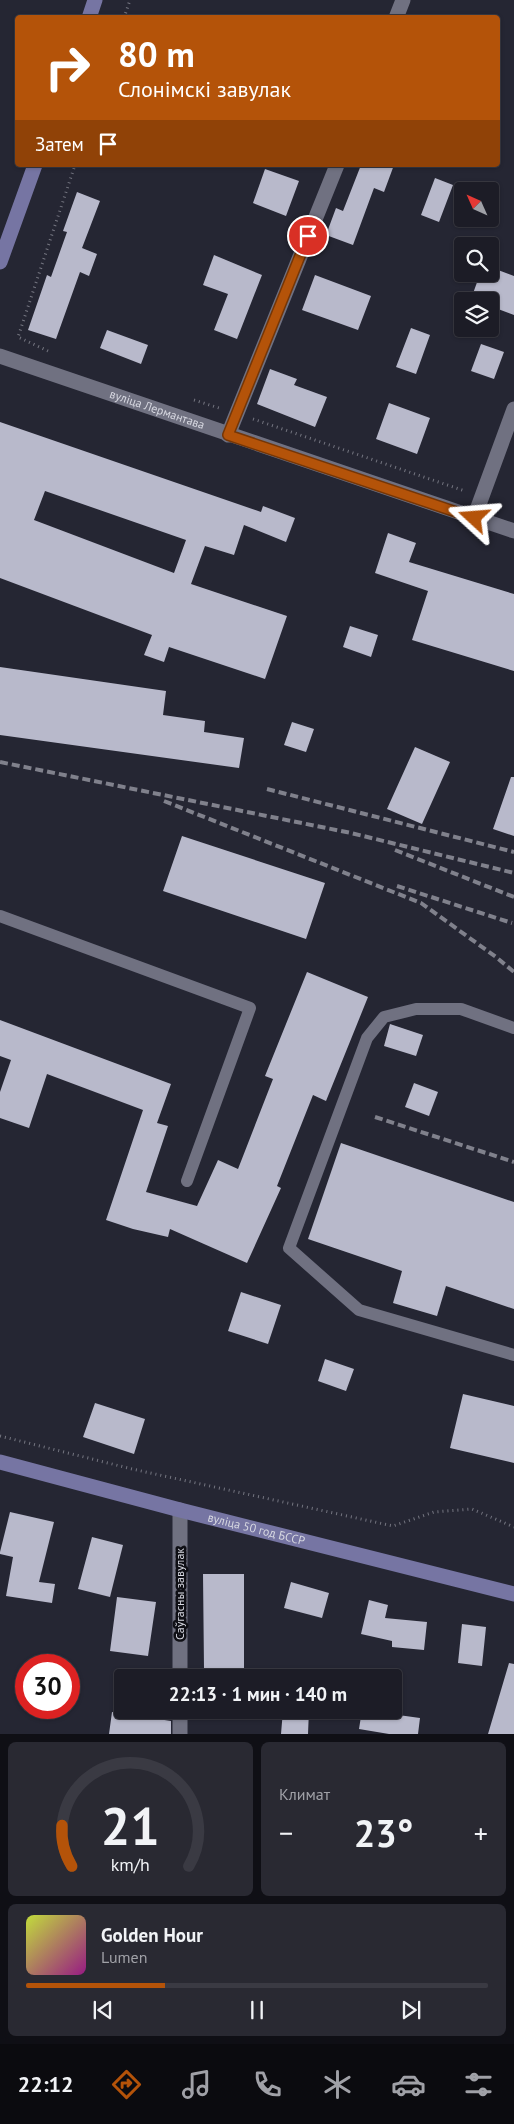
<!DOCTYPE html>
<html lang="ru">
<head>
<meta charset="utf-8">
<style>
  :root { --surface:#1c1c26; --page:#292932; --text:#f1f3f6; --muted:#a0a1a7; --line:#3a3a43; --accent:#b45309 }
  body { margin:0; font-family:"PT Sans",sans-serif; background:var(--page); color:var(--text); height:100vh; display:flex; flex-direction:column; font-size:19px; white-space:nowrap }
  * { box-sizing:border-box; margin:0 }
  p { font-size:16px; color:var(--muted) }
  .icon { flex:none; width:28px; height:28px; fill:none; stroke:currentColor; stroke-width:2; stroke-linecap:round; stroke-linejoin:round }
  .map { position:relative; height:1734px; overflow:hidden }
  .drawer { display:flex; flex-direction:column; gap:8px; padding:8px; background:#0f0f15; flex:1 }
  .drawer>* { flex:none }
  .banner { position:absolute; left:15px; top:15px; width:485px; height:152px; border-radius:5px; box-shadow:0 1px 4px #0004,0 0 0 1px var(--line); background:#b45309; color:#fff; overflow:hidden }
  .needle { width:32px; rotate:315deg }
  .tools { position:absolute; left:454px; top:182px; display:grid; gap:10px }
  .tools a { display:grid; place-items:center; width:45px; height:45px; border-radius:5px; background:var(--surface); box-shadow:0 1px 4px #0004,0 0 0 1px var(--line); font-size:25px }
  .speed { position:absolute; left:15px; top:1654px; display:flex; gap:10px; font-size:25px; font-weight:700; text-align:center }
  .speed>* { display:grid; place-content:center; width:65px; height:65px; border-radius:50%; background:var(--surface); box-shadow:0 1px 4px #0004,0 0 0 1px var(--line); line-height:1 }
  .speed .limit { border:8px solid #d22; background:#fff; color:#111 }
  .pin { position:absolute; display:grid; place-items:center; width:42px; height:42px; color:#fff; margin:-21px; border:2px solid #fff; border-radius:50%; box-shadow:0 1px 5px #0007 }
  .me { position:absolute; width:55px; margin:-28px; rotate:289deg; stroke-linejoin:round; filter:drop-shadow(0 0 4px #0008) }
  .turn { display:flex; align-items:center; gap:18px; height:105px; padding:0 20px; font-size:22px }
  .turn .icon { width:65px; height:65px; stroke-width:2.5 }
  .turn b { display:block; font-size:35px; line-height:42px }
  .then { display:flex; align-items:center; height:48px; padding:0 20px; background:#0003; gap:10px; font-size:19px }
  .big { font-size:38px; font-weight:600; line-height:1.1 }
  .drawer .card { flex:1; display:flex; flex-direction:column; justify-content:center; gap:8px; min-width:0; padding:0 18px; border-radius:8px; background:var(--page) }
  .drawer .dial { align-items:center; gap:0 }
  .dial svg { height:130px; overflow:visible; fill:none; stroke:var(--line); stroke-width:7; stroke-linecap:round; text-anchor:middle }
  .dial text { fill:var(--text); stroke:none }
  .song { display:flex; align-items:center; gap:15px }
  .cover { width:60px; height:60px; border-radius:8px; background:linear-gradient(135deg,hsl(70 70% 55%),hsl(310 70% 35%)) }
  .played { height:5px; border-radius:2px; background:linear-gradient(90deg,var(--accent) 30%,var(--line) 30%) }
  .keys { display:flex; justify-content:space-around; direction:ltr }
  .heat { display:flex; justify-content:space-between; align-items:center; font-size:28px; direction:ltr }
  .drawer .tiles { flex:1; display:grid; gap:8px; grid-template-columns:1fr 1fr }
  .card:last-child { grid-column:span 2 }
  .trip { position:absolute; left:114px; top:1669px; width:288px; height:50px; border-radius:5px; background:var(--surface); box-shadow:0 1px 4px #0004,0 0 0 1px var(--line); font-weight:600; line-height:50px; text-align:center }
  .tabs { display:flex; height:80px; justify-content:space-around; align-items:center; background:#0b0b0f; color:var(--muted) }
  .tabs .icon { width:35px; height:35px }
  .tabs .selected { color:var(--accent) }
  .tabs b { font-size:22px; color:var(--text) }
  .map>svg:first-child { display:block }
</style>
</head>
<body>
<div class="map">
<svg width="514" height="1734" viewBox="0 0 514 1734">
  <rect width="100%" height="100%" fill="#252633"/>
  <path fill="#b8b9cb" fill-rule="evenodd" d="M361,165H394L384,192L374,188L353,245L326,235L336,208L343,211Z
    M265,169L299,181L286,216L253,203Z
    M435,178L453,185L439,222L421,215Z
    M77,192L100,201L82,248L97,254L89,276L80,272L56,339L28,330L47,275L51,277L67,232L63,231Z
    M214,255L262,275L237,339L214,330L228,294L203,285Z
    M490,267L514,276V315L490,306V301L471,299L480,274H490Z
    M315,275L371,296L358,330L302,310Z
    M411,328L430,335L416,374L396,367Z
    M107,330L148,345L141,364L100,348Z
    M481,344L504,352L494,379L471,371Z
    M270,369L297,379L294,385L327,397L315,427L257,404Z
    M389,403L430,418L417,454L376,439Z
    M0,422L261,512L263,506L295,518L286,542L244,525L234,555L205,546L191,584L287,616L265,679L169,647L164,662L144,655L152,635L0,578ZM45,491L186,540L174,573L34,520Z
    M388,533L416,543L409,562L514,594V671L412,640L428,591L375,573Z
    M350,626L378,635L371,657L343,647Z
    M0,667L166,691L163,715L205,721L204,732L244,738L239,768L0,735Z
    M292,722L314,729L306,752L284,745Z
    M415,747L450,762L422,824L387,809Z
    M511,777H514V836L493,829Z
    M182,836L325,883L306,939L163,891Z
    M307,972L368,997L326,1101L313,1095L277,1186L281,1188L247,1263L170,1229L168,1237L133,1229L106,1220L143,1110L47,1074L29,1128L0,1118V1092L11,1060L0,1056V1020L171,1084L157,1123L168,1126L146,1192L197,1206L218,1160L238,1169L273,1079L265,1076Z
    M390,1024L423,1035L416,1056L384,1046Z
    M414,1083L438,1092L429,1116L405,1107Z
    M341,1143L514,1202V1309L446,1286L437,1316L393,1303L402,1271L308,1239Z
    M241,1292L281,1305L268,1344L228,1331Z
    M325,1359L354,1369L346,1391L318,1381Z
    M463,1394L514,1406V1463L450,1448Z
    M95,1403L145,1419L134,1454L83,1437Z
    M10,1512L54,1522L39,1582L55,1584L52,1603L6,1596L13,1557L0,1554V1552Z
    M92,1537L123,1545L110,1597L78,1589Z
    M203,1574H244V1669H204Z
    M291,1582L329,1593L322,1618L284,1608Z
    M117,1597L156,1602L148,1656L110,1651Z
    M369,1600L388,1605L385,1618L427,1622L424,1650L392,1647V1641L361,1634Z
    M462,1624L486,1627L482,1666L458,1663Z
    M509,1663L514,1664V1734H488Z
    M283,1710H309L308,1734H281Z
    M362,1710L420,1718L418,1734H389L359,1729Z
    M112,1712L171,1721V1734H109Z"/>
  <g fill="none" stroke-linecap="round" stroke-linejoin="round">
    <path stroke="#757681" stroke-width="3" stroke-dasharray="1 4" stroke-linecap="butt" d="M124,18L130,0
      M48,351L18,337L75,165
      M194,400L219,408
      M253,419L465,491
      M0,1436L132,1469L393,1526L434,1512L472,1509L514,1527"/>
    <path stroke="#707181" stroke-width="12" d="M0,916L250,1008L187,1181
      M514,1028L461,1009H416L384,1017L367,1038L289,1248L359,1310L514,1355"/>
    <g stroke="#707181" stroke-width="15">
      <path d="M396,18L403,0"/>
      <path id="s1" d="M0,356L514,531"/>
      <path d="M228,435L337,165"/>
      <path d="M474,518L514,409"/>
      <path d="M180,1678V1510"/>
      <path d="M180,1734V1710"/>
    </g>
    <g stroke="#7675a3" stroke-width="15">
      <path d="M89,18L95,0"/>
      <path d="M0,262L35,165"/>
      <path id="s2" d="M0,1462L180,1510L514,1594"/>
    </g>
    <path stroke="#80818c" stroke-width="4" stroke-dasharray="8 4" stroke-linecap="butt" d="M0,762L351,833L514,873
      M267,789L514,852
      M164,801L421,903L496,957L514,972
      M395,850L514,897
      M397,886L512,923
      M375,1117L514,1162"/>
  </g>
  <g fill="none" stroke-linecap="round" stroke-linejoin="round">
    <g stroke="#753606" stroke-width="12">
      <path id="route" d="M308,236L228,435L474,518"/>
    </g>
    <use href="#route" stroke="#b45309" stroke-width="9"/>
  </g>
  <g text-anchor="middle" stroke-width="5" stroke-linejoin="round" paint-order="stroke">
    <g font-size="12" fill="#d7d8e1" stroke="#0f0f15">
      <text dy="4" stroke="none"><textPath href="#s1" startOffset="166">вуліца Лермантава</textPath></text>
      <text dy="4" stroke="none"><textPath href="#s2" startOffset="265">вуліца 50 год БССР</textPath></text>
      <text transform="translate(180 1594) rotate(-90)" y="4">Саўгасны завулак</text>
    </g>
  </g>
</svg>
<div class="tools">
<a><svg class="needle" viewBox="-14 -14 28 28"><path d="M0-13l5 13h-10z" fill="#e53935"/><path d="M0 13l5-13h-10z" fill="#a0a1a7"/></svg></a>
<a><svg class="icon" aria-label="search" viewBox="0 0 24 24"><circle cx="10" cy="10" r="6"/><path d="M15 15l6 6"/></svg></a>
<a><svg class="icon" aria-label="layers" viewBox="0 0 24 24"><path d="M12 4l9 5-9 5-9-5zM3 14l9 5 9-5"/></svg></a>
</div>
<div class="speed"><div class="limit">30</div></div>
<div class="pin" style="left:308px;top:236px;background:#d93025"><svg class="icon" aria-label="arrive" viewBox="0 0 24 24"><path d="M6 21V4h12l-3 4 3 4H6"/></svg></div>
<svg class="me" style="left:474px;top:518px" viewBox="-20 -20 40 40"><path d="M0-17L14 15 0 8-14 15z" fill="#b45309" stroke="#fff" stroke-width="4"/></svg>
<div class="trip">22:13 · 1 мин · 140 m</div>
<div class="banner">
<div class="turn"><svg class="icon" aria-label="right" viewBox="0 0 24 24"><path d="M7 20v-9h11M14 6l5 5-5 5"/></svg><div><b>80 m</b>Слонімскі завулак</div></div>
<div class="then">Затем<svg class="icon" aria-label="arrive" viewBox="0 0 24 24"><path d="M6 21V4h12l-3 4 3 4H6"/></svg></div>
</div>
</div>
<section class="drawer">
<div class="tiles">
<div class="card dial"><svg viewBox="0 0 100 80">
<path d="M14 69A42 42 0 1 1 86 69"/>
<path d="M14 69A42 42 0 0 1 8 44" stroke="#b45309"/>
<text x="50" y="56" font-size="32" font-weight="700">21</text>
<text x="50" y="72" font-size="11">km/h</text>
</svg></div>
<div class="card"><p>Климат</p>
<div class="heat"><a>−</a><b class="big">23°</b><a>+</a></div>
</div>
<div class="card">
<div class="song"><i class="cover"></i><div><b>Golden Hour</b><p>Lumen</p></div></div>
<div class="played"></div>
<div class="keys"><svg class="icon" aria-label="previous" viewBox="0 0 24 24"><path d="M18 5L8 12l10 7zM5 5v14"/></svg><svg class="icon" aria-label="pause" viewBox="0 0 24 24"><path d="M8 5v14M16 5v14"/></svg><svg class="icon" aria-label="next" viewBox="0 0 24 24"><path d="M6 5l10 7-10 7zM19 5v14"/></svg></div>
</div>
</div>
</section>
<nav class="tabs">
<b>22:12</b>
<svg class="icon selected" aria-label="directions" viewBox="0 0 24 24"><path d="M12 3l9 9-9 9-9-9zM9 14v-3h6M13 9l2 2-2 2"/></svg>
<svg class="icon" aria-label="music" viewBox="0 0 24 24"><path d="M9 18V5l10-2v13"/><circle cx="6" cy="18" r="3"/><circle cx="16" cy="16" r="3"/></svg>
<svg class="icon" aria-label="phone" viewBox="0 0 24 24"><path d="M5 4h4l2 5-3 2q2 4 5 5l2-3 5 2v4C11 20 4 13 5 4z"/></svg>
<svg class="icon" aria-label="climate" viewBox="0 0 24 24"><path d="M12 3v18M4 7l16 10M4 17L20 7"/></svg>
<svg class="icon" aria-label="car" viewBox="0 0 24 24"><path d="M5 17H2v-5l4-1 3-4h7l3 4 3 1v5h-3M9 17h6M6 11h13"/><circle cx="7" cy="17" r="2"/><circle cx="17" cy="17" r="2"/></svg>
<svg class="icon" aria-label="filters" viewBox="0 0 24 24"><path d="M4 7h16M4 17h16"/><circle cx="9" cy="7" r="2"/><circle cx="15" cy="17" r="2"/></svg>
</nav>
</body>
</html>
